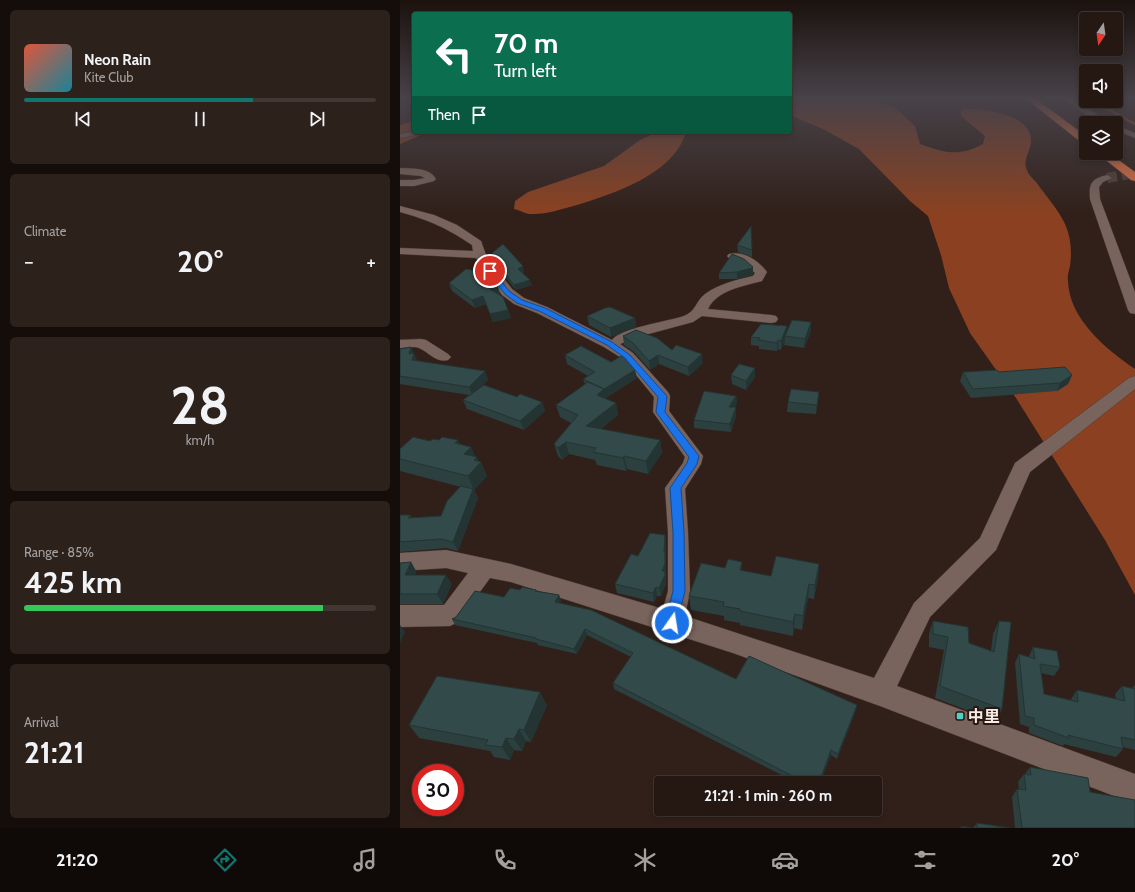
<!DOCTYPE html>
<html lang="en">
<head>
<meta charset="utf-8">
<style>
  :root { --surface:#251813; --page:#2d211c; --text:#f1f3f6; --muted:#a3a0a0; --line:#423733; --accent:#0f766e }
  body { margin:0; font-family:Cabin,"Noto Sans JP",sans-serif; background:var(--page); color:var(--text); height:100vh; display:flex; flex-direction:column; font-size:15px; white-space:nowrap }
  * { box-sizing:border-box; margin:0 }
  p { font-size:13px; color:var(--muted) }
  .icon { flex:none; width:22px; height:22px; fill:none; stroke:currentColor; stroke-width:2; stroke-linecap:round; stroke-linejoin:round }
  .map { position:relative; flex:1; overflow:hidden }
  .side { display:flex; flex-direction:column; gap:10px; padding:10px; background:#140d0a; width:400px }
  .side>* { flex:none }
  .guide { position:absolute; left:12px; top:12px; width:380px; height:122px; border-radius:4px; box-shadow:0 2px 6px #0003,0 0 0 1px var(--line); background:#0b6e4f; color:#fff; overflow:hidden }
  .needle { width:26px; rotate:193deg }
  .buttons { position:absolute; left:679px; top:12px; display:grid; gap:8px }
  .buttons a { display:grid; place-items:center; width:44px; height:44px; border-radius:4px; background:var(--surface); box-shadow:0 2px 6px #0003,0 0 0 1px var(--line); font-size:20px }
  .speed { position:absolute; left:12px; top:764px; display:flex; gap:8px; font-size:20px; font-weight:700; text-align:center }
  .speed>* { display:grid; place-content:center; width:52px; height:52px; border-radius:50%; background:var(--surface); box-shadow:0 2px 6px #0003,0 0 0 1px var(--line); line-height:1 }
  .speed .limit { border:6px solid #d22; background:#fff; color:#111 }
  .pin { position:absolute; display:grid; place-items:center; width:34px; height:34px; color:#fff; margin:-17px; border:2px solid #fff; border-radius:50%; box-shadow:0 1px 4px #0007 }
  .me { position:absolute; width:44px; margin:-22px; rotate:13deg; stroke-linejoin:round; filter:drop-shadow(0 0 3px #0008) }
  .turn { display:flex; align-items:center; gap:14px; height:84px; padding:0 16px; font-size:18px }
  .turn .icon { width:52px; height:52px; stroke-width:2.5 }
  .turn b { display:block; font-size:28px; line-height:34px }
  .then { display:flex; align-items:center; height:38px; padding:0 16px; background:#0003; gap:8px; font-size:15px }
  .big { font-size:30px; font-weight:800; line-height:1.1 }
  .side .tile { flex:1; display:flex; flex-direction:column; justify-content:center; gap:6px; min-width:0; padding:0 14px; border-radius:6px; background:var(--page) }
  .side .dial { align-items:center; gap:0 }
  .dial b { font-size:52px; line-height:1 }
  .song { display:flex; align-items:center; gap:12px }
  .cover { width:48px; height:48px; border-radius:6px; background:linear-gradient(135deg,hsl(10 70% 55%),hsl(190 70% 35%)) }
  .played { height:4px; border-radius:2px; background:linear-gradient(90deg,var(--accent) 65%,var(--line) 65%) }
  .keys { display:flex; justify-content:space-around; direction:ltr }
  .heat { display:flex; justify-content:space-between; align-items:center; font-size:22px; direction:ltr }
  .charge { height:6px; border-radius:3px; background:linear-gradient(90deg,#34c759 85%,var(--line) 0) }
  .trip { position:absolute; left:254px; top:776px; width:228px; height:40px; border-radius:4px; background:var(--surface); box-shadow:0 2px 6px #0003,0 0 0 1px var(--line); font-weight:800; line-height:40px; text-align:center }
  .tab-bar { display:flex; height:64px; justify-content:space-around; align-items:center; background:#0f0a08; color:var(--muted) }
  .tab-bar .icon { width:28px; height:28px }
  .tab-bar .current { color:var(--accent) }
  .tab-bar b { font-size:18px; color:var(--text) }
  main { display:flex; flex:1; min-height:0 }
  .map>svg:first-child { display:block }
</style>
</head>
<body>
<main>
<section class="side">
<div class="tile">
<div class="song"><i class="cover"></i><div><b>Neon Rain</b><p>Kite Club</p></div></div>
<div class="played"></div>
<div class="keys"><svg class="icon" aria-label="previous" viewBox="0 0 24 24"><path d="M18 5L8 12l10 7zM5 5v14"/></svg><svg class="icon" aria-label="pause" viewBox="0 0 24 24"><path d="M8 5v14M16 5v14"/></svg><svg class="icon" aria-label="next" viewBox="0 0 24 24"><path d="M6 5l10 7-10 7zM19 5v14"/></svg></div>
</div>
<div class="tile"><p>Climate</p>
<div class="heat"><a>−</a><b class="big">20°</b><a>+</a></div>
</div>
<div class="tile dial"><b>28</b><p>km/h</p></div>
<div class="tile"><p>Range · 85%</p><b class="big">425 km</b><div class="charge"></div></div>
<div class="tile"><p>Arrival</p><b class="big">21:21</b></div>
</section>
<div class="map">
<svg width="735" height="828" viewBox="0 0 735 828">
  <rect width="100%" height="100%" fill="#312019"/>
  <path fill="#8b4121" d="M390,97H467L496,108L515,126L520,144C545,153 559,157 583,144L585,136L561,116V111L564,109C583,108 632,114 631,141C631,151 622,160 627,170C628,174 633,179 636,182C646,196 658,209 665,224C671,237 672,252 670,266C669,271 667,276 668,281C669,319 706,349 735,369V595L705,540L616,398L570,333L549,288L541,255L528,216L510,201L459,149L425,130L390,115Z
    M14,121V132H28L0,144V125Z
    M261,132L286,133C272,175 215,193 177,205C161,209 146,215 129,214C124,213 119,210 114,209L115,201L128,192L204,166L240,140L253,134Z"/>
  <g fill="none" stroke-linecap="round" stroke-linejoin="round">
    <path stroke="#9b5030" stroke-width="2" d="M693,101L735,124"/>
    <path stroke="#4f3e38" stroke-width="10" stroke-dasharray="10 5" stroke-linecap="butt" d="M707,178L735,173"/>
    <g stroke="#493b36" stroke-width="1">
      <path id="street" d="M662,97H669L711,123H701L693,120Z
        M716,125L735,133V138L716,130Z
        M14,131V132H23L22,134L0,138V134Z
        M0,168C12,169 29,167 36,179L34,181L14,186H0V180H14L25,178L21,176L0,174Z
        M707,175L712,178L703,182L699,187L700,199L735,292V314L730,313L728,310L690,199C689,183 691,179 707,175Z
        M0,206L34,215L57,225L81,241L86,255L112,289L124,298L147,307L212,340C219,329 267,321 281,317C297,312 294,303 305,294C319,284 336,280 353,276L355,273L345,264L329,258L327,256L329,254C343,250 359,261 367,272L362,281C344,286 317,290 308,309L371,315L376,316L378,319L376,322L371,323L302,316L293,322L241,336L220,344L233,353L268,392L270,396L269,411L303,456L301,464L285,489L288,532L290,591L285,616L474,678L514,603L580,538L615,463L729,378L735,376V389L630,472L596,550L530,617L497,686L735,774V804L480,706L333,653L111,582L90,578L58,622L50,626L0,627V605H44L68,573L46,568L0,571V553L46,550L111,564L263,609L268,591V532L265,488L283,463L285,457L253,412L254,397L223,359L204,347L137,313L114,304L102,295L76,258L0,254V248L73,251L72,245C47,228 29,220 0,212Z
        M21,339L26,340L48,354L51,357L48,360C36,363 30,353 19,348C14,346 6,348 0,348V340Z"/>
    </g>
    <g stroke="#493b36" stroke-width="1">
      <path id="highway" d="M624,97H633L686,136V144L682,143Z
        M697,153H709L735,172V181L731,180Z"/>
    </g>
    <use href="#street" fill="#78645c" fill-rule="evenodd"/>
    <use href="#highway" fill="#e37141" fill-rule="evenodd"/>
  </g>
  <path fill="#2b403f" d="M337,245L352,250V257L338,252Z
    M92,253L124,272L122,273L132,285L116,290L101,272L99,266H100L93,258Z
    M332,254L353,273L352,275L337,279H319V273Z
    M49,283L98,287L100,295H99L108,310L111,318L93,322L86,304L75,308L52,291Z
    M187,316L235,318L236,327L211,337L189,325Z
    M411,322V331L404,348L384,345L385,340L381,350L378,349L377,351L359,349V346L351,345V337L387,331Z
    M223,336L272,350L303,363L289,376L259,364L250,370L234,352L224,345Z
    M11,347L17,361L85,371L88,380L83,385L117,397L142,402L145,411L124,430L67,409L63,400L69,395L0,384V349Z
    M165,355L237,378L206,398V399L216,403L218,415L201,429L260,440L262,453L248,474L227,469L226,471L197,465L195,460L169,454L162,460L158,456L154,444L171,423L160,417L156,405L185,384L183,379L188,376L167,364Z
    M563,372H599L672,375L668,384L657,391L571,398L560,381Z
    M331,375L355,377L346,390L332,384Z
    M336,396L337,404L334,407H336V416L331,432L294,428V420Z
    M418,401L416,414L387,412L388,402Z
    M30,441L60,445L71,447L75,457H77L79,462H81L87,476L74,490L78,498L58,551L46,548L0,552V515H10L12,518L41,516L61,487L0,471V449Z
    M265,535L266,544V584L261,596H257L254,602L217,593L215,584L238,556Z
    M11,562L16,571L15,575L52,584L43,604H0V563Z
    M419,564L418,578L414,599L408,598L402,630L394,628L393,636L340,625V623L324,620V616L291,610L289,596L342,571L371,576Z
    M120,590L137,591L159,595L161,601L160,603L336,679L457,705L456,710L437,759L431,755L420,783H397L214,689L213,683L231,657L187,635L177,654L138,645L137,643L55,625L52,619Z
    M533,621L569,643L591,651L593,634L599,621L602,709L596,721L535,698L544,650L529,647V634Z
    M633,647L660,667L654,676L641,673L644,694L671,700V699L677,690L716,699L715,694L722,686L732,688L735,685V750L723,747V749L716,757L664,744L663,746L629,733V727L620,724L615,663L619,654L629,657V656Z
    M147,705L131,742L126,741L122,751L114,750L110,760L94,757L90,751L19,738L9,725Z
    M630,767L690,792L735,828H615L612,797L617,789H619L618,782L624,774H625Z
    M577,823L610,828H573Z"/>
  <path fill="#233433" d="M123,266L124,272L119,274L118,269Z
    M353,267V273L352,275L337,279V272Z
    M130,280L132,285L116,290L114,285Z
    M98,287L100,295L93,297L90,289Z
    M83,296L86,304L75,308L72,300Z
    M108,310L111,318L93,322L90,314Z
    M235,318L236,327L211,337L210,328Z
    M411,322V331L404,348L405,339Z
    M387,326V334L385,336V340L381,350V341Z
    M378,340V349L377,351V343Z
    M11,347L18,362L16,369L9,354Z
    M302,354L303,363L289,376L288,367Z
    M258,355L259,364L250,370L249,361Z
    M355,368V377L346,390V381Z
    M235,370L237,378L206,398L207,401L197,395L204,389Z
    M85,371L88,380L73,396L69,387Z
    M672,375L668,384L657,391L660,383Z
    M419,392L418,401L416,414L417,405Z
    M336,396L337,404L329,415V407Z
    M142,402L145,411L124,430L120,421Z
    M216,403L218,415L189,439L186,426Z
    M336,407V416L331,432L330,424Z
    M58,440L64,454L55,443Z
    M260,440L262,453L248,474L246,461Z
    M166,442L169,454L162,460L158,448Z
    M71,447L76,458L77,457L80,464L81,462L87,476L74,490L68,476L64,454Z
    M224,456L227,469L226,471L223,458Z
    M73,489L78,498L58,551L53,542Z
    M265,535L266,544V584L261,596L259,588L262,571Z
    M11,562L16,571L11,584L5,575Z
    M342,562V576L340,570Z
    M419,564L418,578L414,599L415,585Z
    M46,575L52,584L43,604L37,594Z
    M409,584L408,598L402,630L403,616Z
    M256,587L257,596L254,602L253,593Z
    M159,595L161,601L157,608L155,602Z
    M395,614L394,628L393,636V622Z
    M0,625L5,632L0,643Z
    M185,629L187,635L177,654L174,649Z
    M140,692L147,705L131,742L124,730Z
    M457,705L456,710L437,759L438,754Z
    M119,729L126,741L122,751L114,739Z
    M106,738L114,750L110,760L102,747Z
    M431,750V755L420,783H419Z"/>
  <path fill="#324a49" stroke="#233433" d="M351,226L352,250L337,245Z
    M103,244L123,266L118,269L130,280L114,285L99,266L102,265L92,253Z
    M332,254L344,259L353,267L352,268L337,272L319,273Z
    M85,268L98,287L90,289L103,297L108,310L90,314L83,296L72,300L49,283L66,269L77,271Z
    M210,307L235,318L210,328L187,316L205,308Z
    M392,320L411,322L405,339L385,336Z
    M361,324L387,326L381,341L378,340L377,343L359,340L360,338L351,337Z
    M236,330L257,338L272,350L276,345L302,354L288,367L258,355L249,361L233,343L223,336Z
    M181,346L211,362L223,355L235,370L204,389L183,379L195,372L165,355Z
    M11,347L9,354L14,353L12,360L85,371L69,387L0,376V349Z
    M339,364L355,368L346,381L331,375Z
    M665,367L672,375L660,383L573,389L563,372L597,370L599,372Z
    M188,382L204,389L197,395L216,403L186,426L260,440L246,461L224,456L223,458L193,452L196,448L166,442L158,448L154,444L178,415L156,405Z
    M84,385L117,397L120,394L142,402L120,421L63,400Z
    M391,389L419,392L417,405L388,402Z
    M304,391L336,396L329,407H336L330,424L294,420Z
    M13,437L30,441L33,439L39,440L42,437L58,440L55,443L71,447L64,454L77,457L74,460L81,462L68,476L0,459V449Z
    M61,486L73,489L53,542L41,539L0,542V515H10L8,518L41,516L47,501Z
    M250,533L265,535L264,552L265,553V564L262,571H265V575L259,588L256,587L253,593L215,584L231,554L238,556Z
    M376,556L419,564L415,585L409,584L403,616L395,614L393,622L340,611V609L323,606L324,602L289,596L301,563L325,568L328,559L342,562L340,570L371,576Z
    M11,562L5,575H46L37,594H0V563Z
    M122,587L136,590L135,591L159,595L155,602L191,610L336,679L349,656L457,705L438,754L431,750L419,783H406L213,683L233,653L185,629L174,649L136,639V638L52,619L56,617L75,591L104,597L110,588L120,590Z
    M533,621L568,627L569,643L594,652L599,621L611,622L602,709L540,686L548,637L533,634Z
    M633,647L657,651L660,667L640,664L644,694L678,702L677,690L725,701L722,686L735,689V740L721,737L723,749L668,735L669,738L634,725V718L625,716L619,654L635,659Z
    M37,676L140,692L124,730L119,729L114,739L106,738L102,747L85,745L88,740L9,725Z
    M630,767L688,778L690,792L735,800V828H622L617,789L626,790L624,774L631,775Z
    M577,823L610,828H577Z
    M561,826L572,828H561Z"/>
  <linearGradient id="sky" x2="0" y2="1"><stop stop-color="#1b120e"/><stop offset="0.46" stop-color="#484249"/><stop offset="1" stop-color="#484249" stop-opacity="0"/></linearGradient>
  <rect width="735" height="213" fill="url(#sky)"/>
  <path fill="#1a73e8" stroke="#114b97" d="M88,269H92L109,291L122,300L145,308L212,342L230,355L266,395L267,396L265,412L299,456L297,464L281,488L284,532L285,591L276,627L272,628L267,627L265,623L273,591V532L270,488L287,463L289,457L256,412L258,397L225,358L207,345L139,311L117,303L105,294L87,271Z"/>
  <rect fill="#53cdca" stroke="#271710" stroke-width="1.5" x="556" y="712" width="8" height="8" rx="2"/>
  <g text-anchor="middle" stroke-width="4" stroke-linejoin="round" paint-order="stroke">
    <g font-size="16" font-weight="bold" fill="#f7ebe6" stroke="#271710" text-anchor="start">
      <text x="568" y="722">中里</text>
    </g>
  </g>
</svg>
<div class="buttons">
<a><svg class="needle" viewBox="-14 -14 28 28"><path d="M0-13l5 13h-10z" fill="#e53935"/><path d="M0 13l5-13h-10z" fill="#a3a0a0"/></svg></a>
<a><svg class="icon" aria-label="sound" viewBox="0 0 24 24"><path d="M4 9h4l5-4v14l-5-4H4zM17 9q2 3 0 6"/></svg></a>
<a><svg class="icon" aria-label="layers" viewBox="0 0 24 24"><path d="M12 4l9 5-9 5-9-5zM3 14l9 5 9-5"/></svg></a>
</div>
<div class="speed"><div class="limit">30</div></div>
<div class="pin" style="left:90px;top:271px;background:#d93025"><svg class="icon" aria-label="arrive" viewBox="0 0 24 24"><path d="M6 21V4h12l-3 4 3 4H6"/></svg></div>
<svg class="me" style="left:272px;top:623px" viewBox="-20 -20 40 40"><circle r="17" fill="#1a73e8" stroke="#fff" stroke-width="3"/><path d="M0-11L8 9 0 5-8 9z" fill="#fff"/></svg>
<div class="trip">21:21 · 1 min · 260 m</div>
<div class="guide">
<div class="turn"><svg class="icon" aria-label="left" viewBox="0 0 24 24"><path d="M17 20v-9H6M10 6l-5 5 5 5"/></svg><div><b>70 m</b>Turn left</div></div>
<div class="then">Then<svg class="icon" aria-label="arrive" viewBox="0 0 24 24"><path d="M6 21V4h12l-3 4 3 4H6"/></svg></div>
</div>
</div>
</main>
<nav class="tab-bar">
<b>21:20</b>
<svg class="icon current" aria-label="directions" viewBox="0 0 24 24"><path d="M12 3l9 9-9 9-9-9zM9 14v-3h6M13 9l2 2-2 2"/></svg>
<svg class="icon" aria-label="music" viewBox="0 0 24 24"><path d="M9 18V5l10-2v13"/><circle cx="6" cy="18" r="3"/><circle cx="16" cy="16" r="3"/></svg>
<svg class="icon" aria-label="phone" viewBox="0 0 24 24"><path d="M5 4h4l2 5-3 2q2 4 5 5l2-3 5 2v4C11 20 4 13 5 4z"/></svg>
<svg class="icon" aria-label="climate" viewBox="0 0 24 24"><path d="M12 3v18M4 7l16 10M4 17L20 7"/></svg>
<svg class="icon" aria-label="car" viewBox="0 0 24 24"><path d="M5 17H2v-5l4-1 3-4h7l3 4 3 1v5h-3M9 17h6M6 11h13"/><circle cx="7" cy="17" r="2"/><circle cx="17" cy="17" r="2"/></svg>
<svg class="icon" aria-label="filters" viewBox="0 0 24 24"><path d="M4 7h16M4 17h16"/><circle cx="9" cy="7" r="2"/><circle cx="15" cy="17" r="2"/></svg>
<b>20°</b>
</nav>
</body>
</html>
